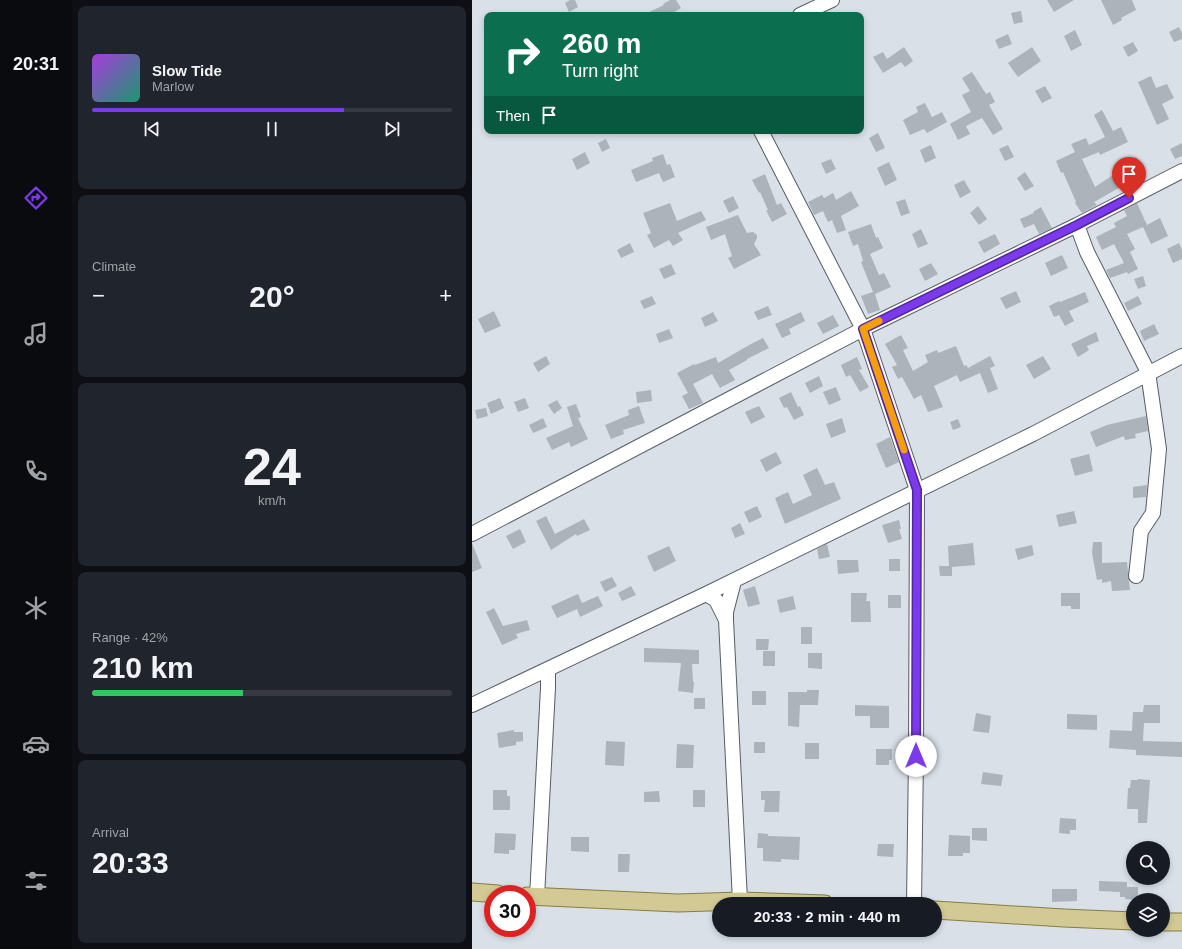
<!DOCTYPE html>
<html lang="en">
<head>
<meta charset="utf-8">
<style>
  :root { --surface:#171b24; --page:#20242c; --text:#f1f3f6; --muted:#9ea1a6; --line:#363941; --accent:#7c3aed }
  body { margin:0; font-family:Helvetica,sans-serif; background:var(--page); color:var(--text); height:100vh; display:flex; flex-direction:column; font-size:15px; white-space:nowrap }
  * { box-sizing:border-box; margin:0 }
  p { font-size:13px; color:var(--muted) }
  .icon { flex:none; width:22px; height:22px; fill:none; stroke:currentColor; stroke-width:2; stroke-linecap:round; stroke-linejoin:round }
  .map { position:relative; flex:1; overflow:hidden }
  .details { display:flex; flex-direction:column; gap:6px; padding:6px; background:#0d0f14; width:400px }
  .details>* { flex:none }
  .top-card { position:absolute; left:12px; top:12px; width:380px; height:122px; border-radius:8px; box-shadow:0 2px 6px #0003; background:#0b6e4f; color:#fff; overflow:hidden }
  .tools { position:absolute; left:654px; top:841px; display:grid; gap:8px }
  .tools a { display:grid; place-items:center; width:44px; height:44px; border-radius:50%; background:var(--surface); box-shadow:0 2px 6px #0003; font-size:20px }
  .speed { position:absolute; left:12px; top:885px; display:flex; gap:8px; font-size:20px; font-weight:700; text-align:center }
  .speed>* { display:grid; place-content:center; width:52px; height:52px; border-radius:50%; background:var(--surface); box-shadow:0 2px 6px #0003; line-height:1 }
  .speed .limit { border:6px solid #d22; background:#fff; color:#111 }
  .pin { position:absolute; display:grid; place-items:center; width:34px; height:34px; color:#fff; margin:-41px -17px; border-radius:50% 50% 50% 0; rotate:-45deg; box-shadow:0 0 4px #0007 }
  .pin .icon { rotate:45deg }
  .me { position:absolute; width:44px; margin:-22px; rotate:0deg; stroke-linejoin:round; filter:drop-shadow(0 0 3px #0008) }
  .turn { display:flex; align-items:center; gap:14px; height:84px; padding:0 12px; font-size:18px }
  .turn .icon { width:52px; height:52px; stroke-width:2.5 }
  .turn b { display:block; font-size:28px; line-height:34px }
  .then { display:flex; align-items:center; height:38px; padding:0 12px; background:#0003; gap:8px; font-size:15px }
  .big { font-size:30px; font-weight:800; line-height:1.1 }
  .details .tile { flex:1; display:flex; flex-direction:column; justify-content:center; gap:6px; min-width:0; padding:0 14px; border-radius:8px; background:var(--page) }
  .details .dial { align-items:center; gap:0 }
  .dial b { font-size:52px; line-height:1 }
  .song { display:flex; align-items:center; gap:12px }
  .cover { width:48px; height:48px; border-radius:6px; background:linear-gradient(135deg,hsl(280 70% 55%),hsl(160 70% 35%)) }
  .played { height:4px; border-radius:2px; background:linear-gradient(90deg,var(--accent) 70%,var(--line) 70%) }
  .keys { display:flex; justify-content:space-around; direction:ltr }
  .heat { display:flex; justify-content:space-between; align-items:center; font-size:22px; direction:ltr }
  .charge { height:6px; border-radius:3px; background:linear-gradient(90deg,#34c759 42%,var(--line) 0) }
  .trip { position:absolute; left:240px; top:897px; width:230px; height:40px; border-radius:20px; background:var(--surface); box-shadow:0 2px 6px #0003; font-weight:800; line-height:40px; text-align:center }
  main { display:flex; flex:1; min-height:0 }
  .menu { display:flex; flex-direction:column; width:72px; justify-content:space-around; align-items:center; background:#090b0e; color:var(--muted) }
  .menu .icon { width:28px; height:28px }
  .menu .selected { color:var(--accent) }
  .menu b { font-size:18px; color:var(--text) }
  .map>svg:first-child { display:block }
</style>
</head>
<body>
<main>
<nav class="menu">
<b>20:31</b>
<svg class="icon selected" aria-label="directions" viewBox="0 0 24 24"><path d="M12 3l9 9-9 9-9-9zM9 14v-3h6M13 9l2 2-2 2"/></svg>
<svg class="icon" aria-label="music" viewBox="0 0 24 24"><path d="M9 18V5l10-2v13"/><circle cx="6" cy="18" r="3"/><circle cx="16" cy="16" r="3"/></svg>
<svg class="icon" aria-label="phone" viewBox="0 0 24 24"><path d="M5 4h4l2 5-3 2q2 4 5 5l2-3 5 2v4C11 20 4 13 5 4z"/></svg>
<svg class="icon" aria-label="climate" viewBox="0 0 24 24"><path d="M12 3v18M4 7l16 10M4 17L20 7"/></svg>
<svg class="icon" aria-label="car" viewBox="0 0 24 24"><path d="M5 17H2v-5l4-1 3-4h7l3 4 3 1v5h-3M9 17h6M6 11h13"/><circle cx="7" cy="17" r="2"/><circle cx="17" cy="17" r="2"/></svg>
<svg class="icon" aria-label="filters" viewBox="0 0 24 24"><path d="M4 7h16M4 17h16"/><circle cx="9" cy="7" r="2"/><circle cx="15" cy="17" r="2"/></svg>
</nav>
<section class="details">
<div class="tile">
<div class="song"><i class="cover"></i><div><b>Slow Tide</b><p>Marlow</p></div></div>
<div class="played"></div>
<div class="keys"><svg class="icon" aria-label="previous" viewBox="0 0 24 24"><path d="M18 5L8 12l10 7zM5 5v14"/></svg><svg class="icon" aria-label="pause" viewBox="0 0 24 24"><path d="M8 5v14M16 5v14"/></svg><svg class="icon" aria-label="next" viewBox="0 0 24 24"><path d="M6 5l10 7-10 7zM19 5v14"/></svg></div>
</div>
<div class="tile"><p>Climate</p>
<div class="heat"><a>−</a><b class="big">20°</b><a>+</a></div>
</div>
<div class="tile dial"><b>24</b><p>km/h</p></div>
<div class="tile"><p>Range · 42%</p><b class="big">210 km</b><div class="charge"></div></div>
<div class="tile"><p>Arrival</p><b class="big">20:33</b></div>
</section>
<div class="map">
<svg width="710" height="949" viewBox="0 0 710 949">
  <rect width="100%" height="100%" fill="#d9e0e8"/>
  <path fill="#acb3ba" d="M98,0H103L106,7L97,12L93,3Z
    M198,0H204L209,8L197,15H171L192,5L191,4Z
    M575,0H602L582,12Z
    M629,0H660L664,10L649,18L650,20L641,25Z
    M549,11L551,22L542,24L539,13Z
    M707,27L710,33V39L702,42L697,32Z
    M603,30L610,45L599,51L592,36Z
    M536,34L540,44L527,49L523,40Z
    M661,42L666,51L656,57L651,47Z
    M432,47L441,61L433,67L429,62L411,73L401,57L411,52L415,59Z
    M560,47L569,61L546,77L536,63Z
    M500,72L514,94L518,92L523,102L517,105L531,129L521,135L510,118L494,126L498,134L486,140L478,124L499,112L490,95L498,91L490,78Z
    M679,76L684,88L695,84L702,98L690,104L697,119L685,125L666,82Z
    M573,86L580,98L570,103L563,91Z
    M453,103L460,117L470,112L475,122L455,133L452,129L438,135L431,120L446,112L444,107Z
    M630,110L641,131L649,127L656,142L628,155L627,152L610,159L623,187L644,173L652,185L622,202L625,205L610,213L603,203L604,202L591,172L589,173L584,161L603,152L599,144L614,138L617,145L633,137L622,115Z
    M406,133L413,148L404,152L397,138Z
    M134,139L138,148L130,152L126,143Z
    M710,143V156L703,159L698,149Z
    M459,145L464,158L453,163L448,150Z
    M536,145L542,157L533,161L527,149Z
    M113,152L118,163L105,170L100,159Z
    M191,154L195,165L198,164L203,177L191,182L187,173L164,182L159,170L181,161L180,158Z
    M664,157L668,164L658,169L654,162Z
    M359,159L364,169L354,174L349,163Z
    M417,162L425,180L413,186L405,168Z
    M553,172L562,186L553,191L545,178Z
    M293,174L305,205L309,203L315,214L300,222L294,210H296L288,192L287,193L280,180Z
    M492,180L499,192L488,198L482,185Z
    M379,191L387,206L369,216L374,230L365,233L360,220L356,222L351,211L342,215L336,202L350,195L352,198L361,193L364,200Z
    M261,196L267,208L257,213L251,201Z
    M433,199L438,213L429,216L424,202Z
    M198,203L205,221L229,211L234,220L206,233L211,240L201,246L197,240L182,248L175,235L179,233L171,213Z
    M665,203L675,225L688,218L696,236L679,244L671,227L655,234L663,249L658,252L666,269L656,274L655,272L638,278L634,270L652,263L642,244L630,250L624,237L644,227L642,223L655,216L652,210Z
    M506,206L515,219L507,225L498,213Z
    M569,207L580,228L567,234L562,224L552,228L548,219L562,213L561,212Z
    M266,215L275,233L281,232L285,235V238L282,244L289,255L262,269L256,258L260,256L253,234L239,240L234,227Z
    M399,224L404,238L406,237L411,248L398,254L407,275L412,273L419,287L403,294L408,310L396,314L389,296L401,292L389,262L391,261L386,244L381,246L376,232Z
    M449,229L456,244L446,248L440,234Z
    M523,234L528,244L512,253L506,242Z
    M158,243L162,252L149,258L145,250Z
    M707,243L710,250V259L701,263L695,249Z
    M590,255L596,268L579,276L573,263Z
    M459,263L466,274L453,281L447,269Z
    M199,264L204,274L192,279L187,269Z
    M671,276L674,286L666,289L662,279Z
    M544,291L549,302L534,309L528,298Z
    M613,292L617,302L597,311L602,321L593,326L587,315L582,317L577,306L587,301L588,302Z
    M180,296L184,304L172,309L168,301Z
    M666,296L670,304L656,311L652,303Z
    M296,306L300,315L286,320L282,312Z
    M22,311L29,326L13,333L6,319Z
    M241,312L246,321L233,327L229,318Z
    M329,312L333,321L317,329L319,334L310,338L303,324Z
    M361,315L367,326L351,334L345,323Z
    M682,324L687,334L672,341L668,331Z
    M197,329L201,338L187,343L184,334Z
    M624,332L627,341L615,346L617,350L606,357L599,344Z
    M429,335L436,348L431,350L441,371L456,362L453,355L465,350L466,353L484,346L492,366L494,365L496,368L518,356L523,366L518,368L526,389L516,393L508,373L488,382L485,375L462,386L471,407L456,412L449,395L442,399L430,377L426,379L420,367L425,365L413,344Z
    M291,338L297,348L275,359V360L257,370L263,380L248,388L240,374L221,384L231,403L217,409L210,396L216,393L205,373L222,364L223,365L244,357L246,363L279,344Z
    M74,356L78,364L66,372L61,363Z
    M571,356L579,369L562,379L554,365Z
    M385,357L390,369L387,370L397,387L388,392L378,375L374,377L369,365Z
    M347,376L351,386L338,393L333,383Z
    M364,387L369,400L357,405L351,392Z
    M179,390L180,401L165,403L164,392Z
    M319,392L326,407L328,406L332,415L322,420L315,407L312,408L307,398Z
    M28,398L32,408L19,414L15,403Z
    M53,398L57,408L46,412L42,402Z
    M85,400L90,408L82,414L76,405Z
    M104,404L109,417L106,418L116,439L99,447L97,442L80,450L74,438L101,426L95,407Z
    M167,406L173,423L151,430L152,434L139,439L133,425L157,415L156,410Z
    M287,406L293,417L279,424L273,412Z
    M14,408L16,416L5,419L3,410Z
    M674,416L676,431L663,434L664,438L653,440L652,436L624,447L618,432L635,425Z
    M71,418L75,427L61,433L57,425Z
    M370,418L374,432L359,438L354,424Z
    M486,419L489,427L481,430L478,422Z
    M418,437L427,462L414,468L404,444Z
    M304,452L310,463L294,472L288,460Z
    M617,454L621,471L603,476L598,459Z
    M345,468L353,485L362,482L369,499L313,524L303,498L316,492L321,504L340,495L331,475Z
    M675,485L674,497L661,498V487Z
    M285,506L290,517L277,523L272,512Z
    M602,511L605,523L587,527L584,515Z
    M74,516L83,534L112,519L118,530L105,536L104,534L79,550L64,521Z
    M427,520L429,529H427L430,539L416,543L410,525Z
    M268,523L273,534L263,538L259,528Z
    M48,529L54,542L41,549L34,536Z
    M621,542H630V563L655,562L658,590L640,591L639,581L630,583V579L625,580L620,553Z
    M0,543L10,568L0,572Z
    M501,543L503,565L480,567V576H468L467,566H477L476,546Z
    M355,544L358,557L347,559L345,549Z
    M560,545L562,555L546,560L543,549Z
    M197,546L204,561L182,572L175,556Z
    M417,559H428V571H417Z
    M365,560H386L387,572L366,574Z
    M140,577L145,586L133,592L128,582Z
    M159,586L164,595L150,601L146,593Z
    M283,586L288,604L276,607L271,590Z
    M379,593H395L394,601H398L399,622H379Z
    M589,593H608V609H599V606H589Z
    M106,594L110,603L126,596L131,606L108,617L105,609L85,618L79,606Z
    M416,595H429V608H416Z
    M321,596L324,609L308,613L305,600Z
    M22,608L31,626L55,620L58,630L44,634L46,638L30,645L14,612Z
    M329,627H340V644H329Z
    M284,639H297L296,650H284Z
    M172,648L227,650V664H220L221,682H222L221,693L206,691L209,663L172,662Z
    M291,651H303V666H291Z
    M336,653H350V669L336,668Z
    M335,690H347L346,705H328L327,727L316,726V692H335Z
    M280,691H294V705H280Z
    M222,698H233V709H222Z
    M383,705L417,706V728H398V716H383Z
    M672,705H688V723H672L671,741L710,742V757L664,755V750L637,748L638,730L660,731L661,712H671Z
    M504,713L519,716L517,733L501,731Z
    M595,714L625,715V730L595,729Z
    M42,730V732H51V741L44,742V745L27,748L25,733Z
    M134,741L153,742L152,766L133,765Z
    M282,742H293V753H282Z
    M333,743H347V759H333Z
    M205,744L222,745L221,768H204Z
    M404,749H420V760H417V765H404Z
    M511,772L531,775L529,786L509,784Z
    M666,779L678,780L675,823H666V809H655L656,788H658L659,780H666Z
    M21,790H35V796H38V810H21Z
    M221,790H233V807H221Z
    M187,791L188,802H172V792Z
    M289,791H308L307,812H292L293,800H289Z
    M588,818L604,819V830H598V834L587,833Z
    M500,828H515V841L500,840Z
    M23,833L44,834L43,850H37V854L22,853Z
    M286,833L296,834V836L328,837L327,860L309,859V862L291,861V848H285Z
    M477,835L498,836V853H491V856H476Z
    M99,837H117V852L99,851Z
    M406,844H422L421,857L405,856Z
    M146,854H158L157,872H146Z
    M627,881L655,882V887H666V900L653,899V897H648V892L627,891Z
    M580,889H605V901L580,902Z"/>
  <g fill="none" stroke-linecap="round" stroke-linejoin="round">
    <g stroke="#575d64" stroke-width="16">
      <path id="minor" d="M328,15L360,0
        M289,131L391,329L445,490L444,756L442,904
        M605,225L615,252L676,372L687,449L681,513L669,531L664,576
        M0,534L391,329L605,225L710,171
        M234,594L244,600L254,620L268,901
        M254,620V612L262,581
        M0,705L234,594L561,434L710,356
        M65,897L76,688V670"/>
    </g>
    <g stroke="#867d45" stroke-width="19">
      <path id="major" d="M0,892L26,894
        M55,896L206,903L268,901L353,904
        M463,910L592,918L661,921
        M691,922H710"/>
    </g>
    <use href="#minor" stroke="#fff" stroke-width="14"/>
    <use href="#major" stroke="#d2c994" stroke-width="17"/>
  </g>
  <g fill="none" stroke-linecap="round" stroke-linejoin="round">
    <g stroke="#51269a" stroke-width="10">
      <path id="route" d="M444,756L445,490L391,329L605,225L657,198"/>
    </g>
    <use href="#route" stroke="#7c3aed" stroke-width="7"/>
    <path stroke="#f59e0b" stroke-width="7" d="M407,321L391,329L432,450"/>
  </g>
</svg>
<div class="tools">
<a><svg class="icon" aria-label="search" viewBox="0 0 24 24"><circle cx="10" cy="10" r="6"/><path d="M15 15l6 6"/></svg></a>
<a><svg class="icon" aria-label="layers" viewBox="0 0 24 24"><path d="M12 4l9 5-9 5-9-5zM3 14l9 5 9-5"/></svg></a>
</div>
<div class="speed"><div class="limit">30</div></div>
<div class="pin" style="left:657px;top:198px;background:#d93025"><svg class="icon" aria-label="arrive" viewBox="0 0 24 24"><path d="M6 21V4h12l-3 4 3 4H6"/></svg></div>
<svg class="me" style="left:444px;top:756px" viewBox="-20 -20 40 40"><circle r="19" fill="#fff"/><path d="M0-13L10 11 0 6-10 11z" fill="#7c3aed"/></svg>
<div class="trip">20:33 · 2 min · 440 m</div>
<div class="top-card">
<div class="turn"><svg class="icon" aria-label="right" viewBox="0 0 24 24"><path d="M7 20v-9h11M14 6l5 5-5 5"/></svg><div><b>260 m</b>Turn right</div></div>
<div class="then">Then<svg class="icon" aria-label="arrive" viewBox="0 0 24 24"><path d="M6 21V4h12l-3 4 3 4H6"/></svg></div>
</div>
</div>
</main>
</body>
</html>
